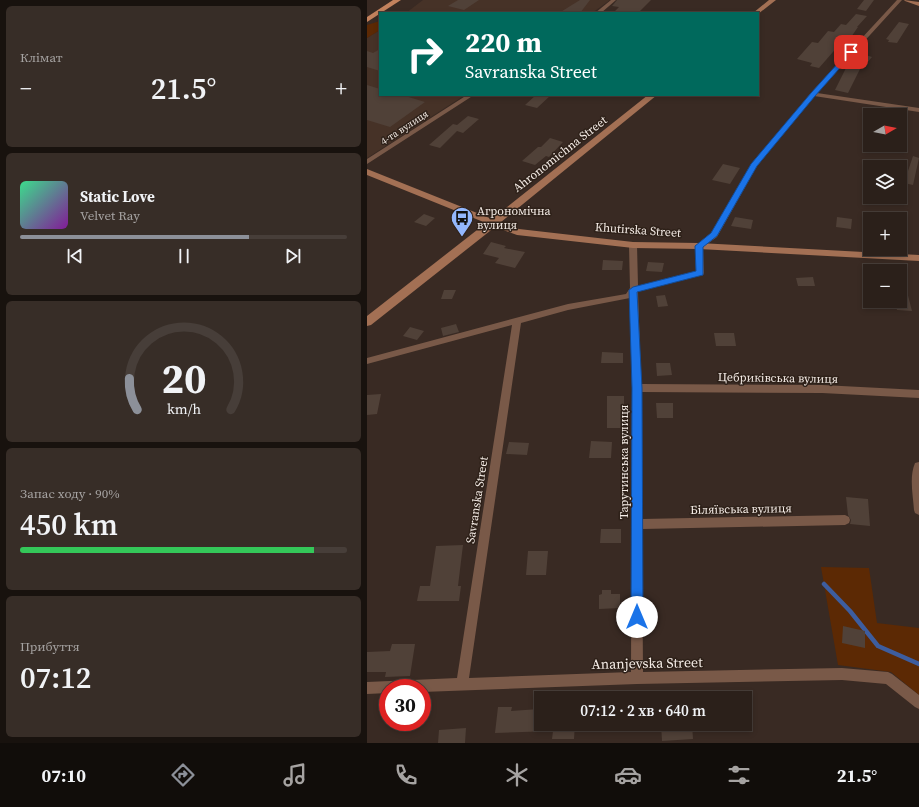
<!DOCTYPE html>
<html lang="uk">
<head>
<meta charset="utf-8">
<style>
  :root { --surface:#2b201a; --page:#372d27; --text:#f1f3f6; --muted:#a6a3a2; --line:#473e39; --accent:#8c9099 }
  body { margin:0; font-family:"Source Serif 4",serif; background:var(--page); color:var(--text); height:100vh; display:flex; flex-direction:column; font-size:15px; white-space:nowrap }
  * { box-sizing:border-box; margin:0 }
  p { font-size:13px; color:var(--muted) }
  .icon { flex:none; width:22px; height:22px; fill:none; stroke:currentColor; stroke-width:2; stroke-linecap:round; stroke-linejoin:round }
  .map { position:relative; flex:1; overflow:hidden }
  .drawer { display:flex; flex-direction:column; gap:6px; padding:6px; background:#18120e; width:367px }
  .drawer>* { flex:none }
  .guide { position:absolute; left:12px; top:12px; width:380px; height:84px; border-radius:0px; box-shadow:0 2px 6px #0003,0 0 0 1px var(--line); background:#00695c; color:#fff; overflow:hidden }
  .needle { width:26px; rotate:81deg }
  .controls { position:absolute; left:496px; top:108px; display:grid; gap:8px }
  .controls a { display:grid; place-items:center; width:44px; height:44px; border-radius:0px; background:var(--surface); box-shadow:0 2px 6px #0003,0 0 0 1px var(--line); font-size:20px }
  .speed { position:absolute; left:12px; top:679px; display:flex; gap:8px; font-size:20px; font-weight:700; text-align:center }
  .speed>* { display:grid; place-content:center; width:52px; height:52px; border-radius:50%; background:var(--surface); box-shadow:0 2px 6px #0003,0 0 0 1px var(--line); line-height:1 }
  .speed .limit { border:6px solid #d22; background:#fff; color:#111 }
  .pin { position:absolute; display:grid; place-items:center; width:34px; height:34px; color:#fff; margin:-17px; border-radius:8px; box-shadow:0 2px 6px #0006 }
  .me { position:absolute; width:44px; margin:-22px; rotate:0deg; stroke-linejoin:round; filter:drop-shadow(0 0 3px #0008) }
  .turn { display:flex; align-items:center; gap:14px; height:84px; padding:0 20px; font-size:18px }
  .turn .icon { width:52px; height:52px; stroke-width:2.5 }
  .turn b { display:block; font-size:28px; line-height:34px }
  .big { font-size:30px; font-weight:600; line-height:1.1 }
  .drawer .widget { flex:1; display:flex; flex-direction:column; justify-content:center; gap:6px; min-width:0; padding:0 14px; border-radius:6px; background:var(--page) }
  .drawer .dial { align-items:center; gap:0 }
  .dial svg { height:104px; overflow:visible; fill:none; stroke:var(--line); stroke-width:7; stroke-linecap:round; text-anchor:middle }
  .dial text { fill:var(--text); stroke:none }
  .song { display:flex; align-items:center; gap:12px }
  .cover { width:48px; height:48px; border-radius:6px; background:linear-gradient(135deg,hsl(150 70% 55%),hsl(290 70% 35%)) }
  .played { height:4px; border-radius:2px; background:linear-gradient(90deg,var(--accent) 70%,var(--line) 70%) }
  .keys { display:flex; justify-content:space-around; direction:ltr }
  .heat { display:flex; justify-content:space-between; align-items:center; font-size:22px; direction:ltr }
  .charge { height:6px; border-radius:3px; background:linear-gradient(90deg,#34c759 90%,var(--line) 0) }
  .trip { position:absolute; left:167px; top:691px; width:218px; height:40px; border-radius:0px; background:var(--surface); box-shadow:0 2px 6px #0003,0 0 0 1px var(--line); font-weight:600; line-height:40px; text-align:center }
  .tabs { display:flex; height:64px; justify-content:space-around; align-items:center; background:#110d0a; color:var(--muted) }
  .tabs .icon { width:28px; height:28px }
  .tabs .active { color:var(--accent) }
  .tabs b { font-size:18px; color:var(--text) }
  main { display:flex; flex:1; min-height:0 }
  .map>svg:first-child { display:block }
</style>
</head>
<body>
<main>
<section class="drawer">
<div class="widget"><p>Клімат</p>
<div class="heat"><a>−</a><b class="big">21.5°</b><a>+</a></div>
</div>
<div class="widget">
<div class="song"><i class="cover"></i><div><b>Static Love</b><p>Velvet Ray</p></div></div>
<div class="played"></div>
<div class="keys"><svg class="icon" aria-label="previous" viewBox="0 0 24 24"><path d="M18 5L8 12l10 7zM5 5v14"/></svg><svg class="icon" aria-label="pause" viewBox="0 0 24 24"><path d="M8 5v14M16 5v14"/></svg><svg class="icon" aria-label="next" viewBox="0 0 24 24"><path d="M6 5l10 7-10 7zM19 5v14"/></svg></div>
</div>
<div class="widget dial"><svg viewBox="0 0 100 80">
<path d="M14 69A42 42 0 1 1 86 69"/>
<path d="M14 69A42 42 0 0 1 8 45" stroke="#8c9099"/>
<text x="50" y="56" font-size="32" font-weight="700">20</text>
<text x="50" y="72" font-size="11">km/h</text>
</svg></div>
<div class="widget"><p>Запас ходу · 90%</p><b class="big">450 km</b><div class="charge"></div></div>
<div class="widget"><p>Прибуття</p><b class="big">07:12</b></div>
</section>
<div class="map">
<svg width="552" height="743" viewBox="0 0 552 743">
  <rect width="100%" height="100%" fill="#392a23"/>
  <path fill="#463227" d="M56,0H243L225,13H39Z
    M13,30V95H98L0,158V38Z"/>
  <path fill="#5c2904" d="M13,21V30L0,38V25Z
    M454,567L502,568L510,623L552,628V695L524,672L471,665Z"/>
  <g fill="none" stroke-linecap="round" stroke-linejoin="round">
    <path stroke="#3d5d9f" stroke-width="4.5" d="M457,584L483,611L511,646L552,664"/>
  </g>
  <path fill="#504138" d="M91,0H112L97,10L81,6Z
    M213,0H223L213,13H192Z
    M250,0H284L271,13H246L252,7L245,6Z
    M497,0H507L499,11L490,9Z
    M489,14L500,16L490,27H491L482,40L476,46L472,45L452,68L443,66L445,63L430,59L445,42L451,43L461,31L467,32L474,24L479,25Z
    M532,22L542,24L530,43L521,42L522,40L519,39Z
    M13,49V71L0,67V51L6,53Z
    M492,53L505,57L499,64L496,63L481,93L468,90L482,62Z
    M0,85L13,89V95H35L58,102L23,127L0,120Z
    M169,95H184L170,108L158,105Z
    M101,116L112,119L96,133L90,131L73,148L62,145L86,124L90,125Z
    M183,138L196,142L182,157L179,156L168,165L155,161L171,147H174Z
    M546,156L552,158L546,185L537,183Z
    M356,164L373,168L363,184L345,180Z
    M57,214L68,218L59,226L47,222Z
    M368,217L386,220L384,229L364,226Z
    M470,217L485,219L484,229L469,227Z
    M124,242L139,246L137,248L158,252L148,268L128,263L132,258L116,254Z
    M236,260L256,261L255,270H235Z
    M281,262L297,263L295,272L279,271Z
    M533,276H536L545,311L530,310L528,301H533Z
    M446,277L448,286H431L429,278Z
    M77,290H89L85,299H74Z
    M298,295L301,306L291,307L289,296Z
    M89,324L92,332L76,336L74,328Z
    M43,327L57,331L50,340L36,336Z
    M347,333H367L369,346H349Z
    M235,352L256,353V363H234Z
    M289,363H303L305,375L290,376Z
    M14,394L10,414L0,415V395Z
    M240,396H257V428H240Z
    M289,403H306V418H290Z
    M224,441L245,442L244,458H222Z
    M142,442L162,443L160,455L139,454Z
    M479,497L501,499L503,526L483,524L484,520L481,515Z
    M234,529H254V543H233Z
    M96,545L91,586H94L92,601H50L53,586H63L69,546Z
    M161,551H181L179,575H159Z
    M235,590H244V594H253V608L232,609V595L235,594Z
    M476,626L498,631V648L475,643Z
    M25,644H48L43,676L18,677L19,672H0V652L23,651Z
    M131,707H145L144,711L172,709V724H208L207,739H185L186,731L128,733Z
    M294,724H325L326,739L295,741Z
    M99,728L98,743H71L72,730Z"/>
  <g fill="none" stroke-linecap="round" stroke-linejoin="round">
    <path fill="#795948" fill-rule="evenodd" d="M244,0H249L234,13H228Z
      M530,0H535L450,93L552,108V112L447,96L390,166L350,237L336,247L337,273L336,275L271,291L274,384L455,385L552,390V398L455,393L275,392V519L478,515L482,517L483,520L482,523L478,525L275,529L276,672L475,668L521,672L525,674L552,695V709L548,707L519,684L475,680L270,684L55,692V688H21V693L0,694V682L90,678L145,325L0,364V358L201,304L259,294L263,288L262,245L266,243L270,245L271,286L329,271L328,246L344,233L385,164L444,93ZM263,298L265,388L264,672L102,678L154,323L201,310Z
      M100,95H107L0,164V159Z
      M552,462V515L548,513L547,510C546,495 542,477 548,463Z"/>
    <path fill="#a37054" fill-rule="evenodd" d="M402,0H409L391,14V13H386Z
      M537,0L552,2V6L538,1Z
      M281,95H290L134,222L152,229L266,242L332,243L552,255V261L332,249L266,248L150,235L128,227L4,325L0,326V316L119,223L0,175V169L125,219Z"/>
    <path fill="#c3825d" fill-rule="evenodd" d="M26,0H34L0,22V17Z"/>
  </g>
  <path fill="#1a73e8" stroke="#114b97" d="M482,51L487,52L448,96L390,166L350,236L336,247V275L270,292L275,388L276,617L275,621L270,622L266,621L264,617L265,388L262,290L266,287L329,271L328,246L344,233L384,164L444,93Z"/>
  <defs>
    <g id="bus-pin" transform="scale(1.15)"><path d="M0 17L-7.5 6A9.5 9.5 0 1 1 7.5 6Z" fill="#93b7fd" stroke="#2e2119"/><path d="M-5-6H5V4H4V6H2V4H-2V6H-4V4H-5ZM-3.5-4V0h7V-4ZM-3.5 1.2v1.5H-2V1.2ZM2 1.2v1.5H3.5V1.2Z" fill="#111"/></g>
  </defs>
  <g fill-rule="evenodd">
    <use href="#bus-pin" x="95" y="218"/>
  </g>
  <g text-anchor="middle" stroke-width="3" stroke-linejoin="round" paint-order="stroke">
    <g font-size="10" fill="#f5ece6" stroke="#2e2119">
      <text transform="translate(37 127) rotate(-33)" y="4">4-та вулиця</text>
    </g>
    <g font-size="12" fill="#f5ece6" stroke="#2e2119">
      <text transform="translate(193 154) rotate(-38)" y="4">Ahronomichna Street</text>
      <text transform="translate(271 230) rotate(4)" y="4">Khutirska Street</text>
      <text transform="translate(411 378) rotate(1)" y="4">Цебриківська вулиця</text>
      <text transform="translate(257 462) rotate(-90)" y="4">Тарутинська вулиця</text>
      <text transform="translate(110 500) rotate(-81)" y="4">Savranska Street</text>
      <text transform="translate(374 509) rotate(-1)" y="4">Біляївська вулиця</text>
    </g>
    <g font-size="12" fill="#f5ece6" stroke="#2e2119" text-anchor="start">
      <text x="110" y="215">Агрономічна<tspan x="110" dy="14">вулиця</tspan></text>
    </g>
    <g font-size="14" fill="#f5ece6" stroke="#2e2119">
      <text transform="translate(280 663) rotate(-1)" y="5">Ananjevska Street</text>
    </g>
  </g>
</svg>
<div class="controls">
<a><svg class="needle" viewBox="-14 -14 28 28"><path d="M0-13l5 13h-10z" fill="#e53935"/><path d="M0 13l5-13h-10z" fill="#a6a3a2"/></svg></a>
<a><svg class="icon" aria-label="layers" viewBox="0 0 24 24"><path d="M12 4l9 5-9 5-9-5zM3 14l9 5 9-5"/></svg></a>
<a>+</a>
<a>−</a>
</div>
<div class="speed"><div class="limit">30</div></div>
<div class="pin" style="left:484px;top:52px;background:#d93025"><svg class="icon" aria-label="arrive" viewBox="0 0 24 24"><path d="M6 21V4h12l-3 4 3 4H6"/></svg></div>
<svg class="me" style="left:270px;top:617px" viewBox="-20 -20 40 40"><circle r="19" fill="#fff"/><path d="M0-13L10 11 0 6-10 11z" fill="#1a73e8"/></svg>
<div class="trip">07:12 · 2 хв · 640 m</div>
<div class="guide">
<div class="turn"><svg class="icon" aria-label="right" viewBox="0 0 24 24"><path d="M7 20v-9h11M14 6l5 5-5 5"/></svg><div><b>220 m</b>Savranska Street</div></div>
</div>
</div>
</main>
<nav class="tabs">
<b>07:10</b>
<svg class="icon active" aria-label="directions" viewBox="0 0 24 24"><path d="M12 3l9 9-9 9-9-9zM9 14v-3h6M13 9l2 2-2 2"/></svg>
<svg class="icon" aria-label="music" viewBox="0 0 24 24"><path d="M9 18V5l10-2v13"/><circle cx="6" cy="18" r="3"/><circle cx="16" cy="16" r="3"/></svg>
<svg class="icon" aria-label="phone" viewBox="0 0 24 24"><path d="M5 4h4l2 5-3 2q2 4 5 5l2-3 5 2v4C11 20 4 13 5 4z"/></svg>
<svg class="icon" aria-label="climate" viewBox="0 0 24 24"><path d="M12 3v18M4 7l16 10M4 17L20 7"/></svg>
<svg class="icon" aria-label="car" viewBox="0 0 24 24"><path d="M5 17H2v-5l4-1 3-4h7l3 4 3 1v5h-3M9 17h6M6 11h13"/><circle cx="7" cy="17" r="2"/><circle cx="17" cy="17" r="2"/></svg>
<svg class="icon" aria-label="filters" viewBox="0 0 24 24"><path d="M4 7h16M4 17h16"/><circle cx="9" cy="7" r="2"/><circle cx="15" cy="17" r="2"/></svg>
<b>21.5°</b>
</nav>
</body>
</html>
